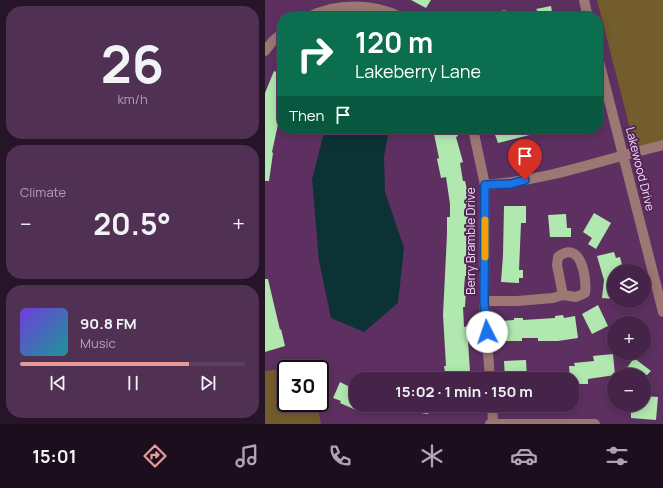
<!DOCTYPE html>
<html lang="en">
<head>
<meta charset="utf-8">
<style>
  :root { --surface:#462449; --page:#503053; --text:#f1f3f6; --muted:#b0a4b4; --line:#5e4161; --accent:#e69b98 }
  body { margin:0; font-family:Manrope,sans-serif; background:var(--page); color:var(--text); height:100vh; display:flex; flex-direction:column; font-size:15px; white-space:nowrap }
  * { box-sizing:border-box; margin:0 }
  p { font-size:13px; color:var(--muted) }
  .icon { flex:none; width:22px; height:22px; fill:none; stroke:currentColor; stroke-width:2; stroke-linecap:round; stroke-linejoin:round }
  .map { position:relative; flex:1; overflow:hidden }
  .details { display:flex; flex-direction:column; gap:6px; padding:6px; background:#261428; width:265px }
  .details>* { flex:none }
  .guide { position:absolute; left:12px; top:12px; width:326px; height:122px; border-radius:16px; box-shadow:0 2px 10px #0003,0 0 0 1px var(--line); background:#0b6e4f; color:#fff; overflow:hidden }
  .controls { position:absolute; left:342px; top:264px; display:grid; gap:8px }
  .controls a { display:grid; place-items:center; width:44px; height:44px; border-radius:50%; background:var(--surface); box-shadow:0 2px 10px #0003,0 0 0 1px var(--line); font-size:20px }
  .speed { position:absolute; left:12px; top:360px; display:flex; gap:8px; font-size:20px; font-weight:700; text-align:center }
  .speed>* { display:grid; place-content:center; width:52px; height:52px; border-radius:50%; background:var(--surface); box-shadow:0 2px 10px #0003,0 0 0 1px var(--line); line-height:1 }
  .speed .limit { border:2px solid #111; border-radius:6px; background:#fff; color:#111 }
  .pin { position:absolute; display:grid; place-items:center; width:34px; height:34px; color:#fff; margin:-41px -17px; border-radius:50% 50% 50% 0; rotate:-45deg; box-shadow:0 0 4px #0007 }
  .pin .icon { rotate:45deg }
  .me { position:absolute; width:44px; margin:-22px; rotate:356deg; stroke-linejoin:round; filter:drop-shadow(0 0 3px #0008) }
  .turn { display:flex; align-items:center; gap:14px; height:84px; padding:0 12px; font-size:18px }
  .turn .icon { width:52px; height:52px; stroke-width:2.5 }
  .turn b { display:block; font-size:28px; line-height:34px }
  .then { display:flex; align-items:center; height:38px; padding:0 12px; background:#0003; gap:8px; font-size:15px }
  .big { font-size:30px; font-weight:700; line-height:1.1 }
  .details .tile { flex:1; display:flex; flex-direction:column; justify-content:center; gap:6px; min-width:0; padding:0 14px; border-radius:16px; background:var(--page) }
  .details .dial { align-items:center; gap:0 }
  .dial b { font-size:52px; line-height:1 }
  .song { display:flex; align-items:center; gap:12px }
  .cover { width:48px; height:48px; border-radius:6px; background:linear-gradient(135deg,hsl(260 70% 55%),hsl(180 70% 35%)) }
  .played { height:4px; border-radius:2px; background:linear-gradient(90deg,var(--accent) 75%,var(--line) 75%) }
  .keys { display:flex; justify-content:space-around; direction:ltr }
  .heat { display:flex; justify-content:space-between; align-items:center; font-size:22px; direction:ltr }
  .trip { position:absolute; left:84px; top:372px; width:230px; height:40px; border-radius:16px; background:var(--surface); box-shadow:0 2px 10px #0003,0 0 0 1px var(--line); font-weight:700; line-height:40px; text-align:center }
  .tabs { display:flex; height:64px; justify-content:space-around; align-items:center; background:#1c0e1d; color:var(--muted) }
  .tabs .icon { width:28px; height:28px }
  .tabs .selected { color:var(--accent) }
  .tabs b { font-size:18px; color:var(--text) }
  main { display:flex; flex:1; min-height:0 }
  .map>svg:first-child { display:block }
</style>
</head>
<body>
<main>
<section class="details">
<div class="tile dial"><b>26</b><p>km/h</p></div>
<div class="tile"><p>Climate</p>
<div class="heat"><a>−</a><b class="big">20.5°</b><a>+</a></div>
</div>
<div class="tile">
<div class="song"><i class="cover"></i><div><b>90.8 FM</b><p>Music</p></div></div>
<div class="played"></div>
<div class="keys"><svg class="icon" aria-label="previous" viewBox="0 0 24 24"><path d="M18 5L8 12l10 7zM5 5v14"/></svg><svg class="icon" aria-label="pause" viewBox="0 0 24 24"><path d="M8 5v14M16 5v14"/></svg><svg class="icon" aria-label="next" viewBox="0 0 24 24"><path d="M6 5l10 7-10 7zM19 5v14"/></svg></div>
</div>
</section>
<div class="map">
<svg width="398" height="424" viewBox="0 0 398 424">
  <rect width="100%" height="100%" fill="#5d3061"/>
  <path fill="#735d2d" d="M332,0H398V141L370,148Z
    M24,368L26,369H21V403H52L56,424H0V371Z"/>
  <path fill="#0c3236" d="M60,129H124L119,157L120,192L139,248L133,303L99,332L66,318L54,261L47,179Z"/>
  <path fill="#b0e8af" d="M146,0H166L161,8Z
    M286,6L288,17H277L271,9Z
    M9,71L17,74V116L14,124H13L7,152L8,153L4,181H0V93Z
    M191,129L193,136L191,137L198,162L195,163L198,181H200L202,190L203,218H204L203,269L201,268V276H200L199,289H201L200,307H198L199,327L202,326L205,372H200L201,379H181L179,366H181L178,315L182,234V217H185V204L181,177L176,178L172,159L174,158L169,134Z
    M228,129H280V131L233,143Z
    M239,206H261V223H256L254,270H258V278H254V283L236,282L238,255Z
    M329,213L346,223L331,249L323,244L327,238L318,232Z
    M301,214L302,228H306V237H285L283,215Z
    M349,252L351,258L355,257L357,265L353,266L354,271H349V299L337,298L339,280L332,256Z
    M0,279H3L15,330L16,329L20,346L0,352Z
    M333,305L343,326L327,334L317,314Z
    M298,315L299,318L310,316L313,338L293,341H273V338H257V341H237L238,321L249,320V318H258V320L290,318V316Z
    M348,354L350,375L323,379V384H307V379H305L304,366H310L309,363L329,361L328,356Z
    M369,358L386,371L382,375H357Z
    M261,360L262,378L240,379L239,361Z
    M75,382L91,390V410L75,403L76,401L68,398Z
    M379,396L393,397L391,420L366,418V409L370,410V405H379Z
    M143,405H165L163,414L142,411Z"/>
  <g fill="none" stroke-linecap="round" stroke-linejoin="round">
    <path stroke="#9c7774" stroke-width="10" d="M319,0L323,17
      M239,15L240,17
      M44,17C70,3 109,3 135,17
      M0,51L7,42L17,33
      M333,57L398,312
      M208,129L220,185L219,301L225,379
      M220,185C281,181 339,159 398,145
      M219,301H252L288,298L298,295L311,297L320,293C322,278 316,239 293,257L292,265L298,295
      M227,405L228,423
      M225,424H330"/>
  </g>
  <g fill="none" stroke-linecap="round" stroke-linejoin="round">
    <g stroke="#114b97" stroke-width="10">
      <path id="route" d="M222,332L219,301L220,185L246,184L260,180"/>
    </g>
    <use href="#route" stroke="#1a73e8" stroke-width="7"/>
    <path stroke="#f59e0b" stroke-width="7" d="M220,257V220"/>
  </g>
  <g text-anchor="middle" stroke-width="4" stroke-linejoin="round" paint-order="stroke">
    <g font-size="12" fill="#f4d9f6" stroke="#522655">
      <text transform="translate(375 169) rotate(76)" y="4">Lakewood Drive</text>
      <text transform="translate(206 241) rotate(-90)" y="4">Berry Bramble Drive</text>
    </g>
  </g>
</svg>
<div class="controls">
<a><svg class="icon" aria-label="layers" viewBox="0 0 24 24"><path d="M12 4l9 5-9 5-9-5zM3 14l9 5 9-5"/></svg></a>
<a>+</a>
<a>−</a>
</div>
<div class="speed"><div class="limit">30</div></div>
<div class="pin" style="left:260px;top:180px;background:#d93025"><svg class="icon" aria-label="arrive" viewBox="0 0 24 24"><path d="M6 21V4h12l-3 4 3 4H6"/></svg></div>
<svg class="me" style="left:222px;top:332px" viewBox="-20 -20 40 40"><circle r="19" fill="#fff"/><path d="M0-13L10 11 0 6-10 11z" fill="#1a73e8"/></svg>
<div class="trip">15:02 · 1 min · 150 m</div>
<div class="guide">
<div class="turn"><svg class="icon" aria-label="right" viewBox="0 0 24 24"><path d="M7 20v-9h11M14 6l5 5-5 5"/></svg><div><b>120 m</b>Lakeberry Lane</div></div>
<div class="then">Then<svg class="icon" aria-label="arrive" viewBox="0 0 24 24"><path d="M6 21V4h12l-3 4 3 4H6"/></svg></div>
</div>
</div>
</main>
<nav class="tabs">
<b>15:01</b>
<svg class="icon selected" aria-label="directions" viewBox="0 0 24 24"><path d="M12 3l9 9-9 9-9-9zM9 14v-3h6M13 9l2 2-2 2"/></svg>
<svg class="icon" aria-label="music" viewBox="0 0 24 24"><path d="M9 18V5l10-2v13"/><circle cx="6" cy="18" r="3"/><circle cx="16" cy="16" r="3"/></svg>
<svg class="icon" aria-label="phone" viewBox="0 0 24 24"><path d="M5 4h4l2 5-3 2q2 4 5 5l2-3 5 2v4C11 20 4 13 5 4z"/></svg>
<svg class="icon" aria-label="climate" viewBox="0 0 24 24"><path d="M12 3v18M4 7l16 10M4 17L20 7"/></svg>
<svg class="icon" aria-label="car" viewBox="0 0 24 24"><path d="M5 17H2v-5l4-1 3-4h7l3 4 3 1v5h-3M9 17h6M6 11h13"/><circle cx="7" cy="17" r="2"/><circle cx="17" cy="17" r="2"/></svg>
<svg class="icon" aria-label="filters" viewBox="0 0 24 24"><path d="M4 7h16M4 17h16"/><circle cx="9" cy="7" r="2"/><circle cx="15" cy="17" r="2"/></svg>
</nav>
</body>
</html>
